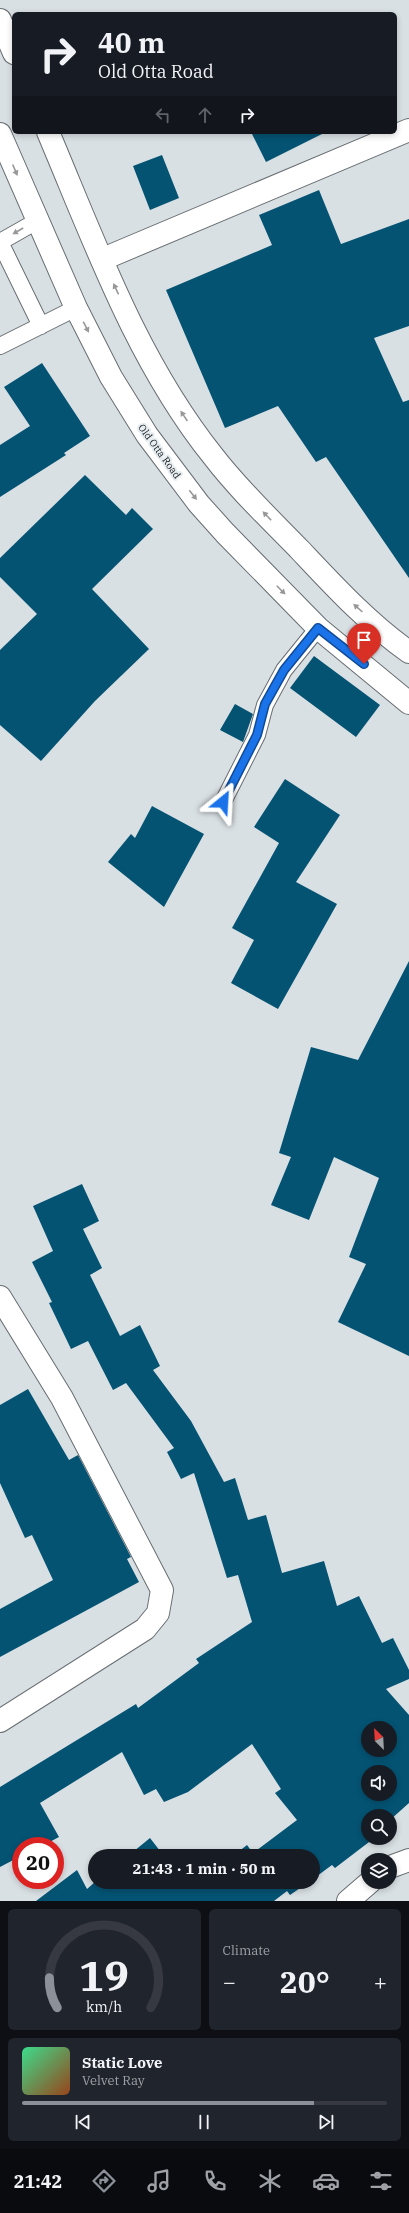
<!DOCTYPE html>
<html lang="en">
<head>
<meta charset="utf-8">
<style>
  :root { --surface:#171b24; --page:#20242c; --text:#f1f3f6; --muted:#9ea1a6; --line:#363941; --accent:#8c9099 }
  body { margin:0; font-family:"IBM Plex Serif",serif; background:var(--page); color:var(--text); height:100vh; display:flex; flex-direction:column; font-size:15px; white-space:nowrap }
  * { box-sizing:border-box; margin:0 }
  p { font-size:13px; color:var(--muted) }
  .icon { flex:none; width:22px; height:22px; fill:none; stroke:currentColor; stroke-width:2; stroke-linecap:round; stroke-linejoin:round }
  .map { position:relative; height:1901px; overflow:hidden }
  .details { display:flex; flex-direction:column; gap:8px; padding:8px; background:#0d0f14; flex:1 }
  .details>* { flex:none }
  .guide { position:absolute; left:12px; top:12px; width:385px; height:122px; border-radius:6px; box-shadow:0 2px 6px #0003; background:#171b24; color:var(--text); overflow:hidden }
  .needle { width:26px; rotate:336deg }
  .fabs { position:absolute; left:361px; top:1721px; display:grid; gap:8px }
  .fabs a { display:grid; place-items:center; width:36px; height:36px; border-radius:50%; background:var(--surface); box-shadow:0 2px 6px #0003; font-size:20px }
  .speed { position:absolute; left:12px; top:1837px; display:flex; gap:8px; font-size:20px; font-weight:700; text-align:center }
  .speed>* { display:grid; place-content:center; width:52px; height:52px; border-radius:50%; background:var(--surface); box-shadow:0 2px 6px #0003; line-height:1 }
  .speed .limit { border:6px solid #d22; background:#fff; color:#111 }
  .pin { position:absolute; display:grid; place-items:center; width:34px; height:34px; color:#fff; margin:-41px -17px; border-radius:50% 50% 50% 0; rotate:-45deg; box-shadow:0 0 4px #0007 }
  .pin .icon { rotate:45deg }
  .me { position:absolute; width:44px; margin:-22px; rotate:27deg; stroke-linejoin:round; filter:drop-shadow(0 0 3px #0008) }
  .turn { display:flex; align-items:center; gap:14px; height:84px; padding:0 20px; font-size:18px }
  .turn .icon { width:52px; height:52px; stroke-width:2.5 }
  .turn b { display:block; font-size:28px; line-height:34px }
  .lanes { display:flex; align-items:center; height:38px; padding:0 20px; background:#0003; justify-content:center; gap:20px; direction:ltr }
  .lanes .off { opacity:.35 }
  .big { font-size:30px; font-weight:700; line-height:1.1 }
  .details .tile { flex:1; display:flex; flex-direction:column; justify-content:center; gap:6px; min-width:0; padding:0 14px; border-radius:6px; background:var(--page) }
  .details .dial { align-items:center; gap:0 }
  .dial svg { height:104px; overflow:visible; fill:none; stroke:var(--line); stroke-width:7; stroke-linecap:round; text-anchor:middle }
  .dial text { fill:var(--text); stroke:none }
  .song { display:flex; align-items:center; gap:12px }
  .cover { width:48px; height:48px; border-radius:6px; background:linear-gradient(135deg,hsl(150 70% 55%),hsl(20 70% 35%)) }
  .played { height:4px; border-radius:2px; background:linear-gradient(90deg,var(--accent) 80%,var(--line) 80%) }
  .keys { display:flex; justify-content:space-around; direction:ltr }
  .heat { display:flex; justify-content:space-between; align-items:center; font-size:22px; direction:ltr }
  .details .tiles { flex:1; display:grid; gap:8px; grid-template-columns:1fr 1fr }
  .tile:last-child { grid-column:span 2 }
  .trip { position:absolute; left:88px; top:1849px; width:232px; height:40px; border-radius:20px; background:var(--surface); box-shadow:0 2px 6px #0003; font-weight:700; line-height:40px; text-align:center }
  .tab-bar { display:flex; height:64px; justify-content:space-around; align-items:center; background:#090b0e; color:var(--muted) }
  .tab-bar .icon { width:28px; height:28px }
  .tab-bar .active { color:var(--accent) }
  .tab-bar b { font-size:18px; color:var(--text) }
  .map>svg:first-child { display:block }
</style>
</head>
<body>
<div class="map">
<svg width="409" height="1901" viewBox="0 0 409 1901">
  <rect width="100%" height="100%" fill="#d9e0e4"/>
  <path fill="#045373" fill-rule="evenodd" d="M251,132H326L266,162Z
    M162,155L179,198L150,210L133,166Z
    M319,190L341,244L409,219V326L374,338L403,402L409,400V578L326,457L316,462L278,406L225,428L166,290L272,245L259,215Z
    M42,363L90,436L64,453L66,455L0,497V445L30,426L4,387Z
    M85,475L126,515L132,508L153,529L92,589L149,649L95,701L41,761L0,725V650L37,614L0,577V558Z
    M314,656L380,705L356,737L290,688Z
    M235,704L253,714L243,742L220,730Z
    M285,779L340,815L296,882L337,904L278,1009L231,983L254,940L232,928L279,843L254,827Z
    M152,806L204,834L164,907L108,862L131,834L135,838Z
    M409,961V1356L338,1322L366,1264L349,1257L379,1178L334,1157L309,1220L271,1205L291,1157L279,1153L311,1047L358,1060Z
    M82,1184L99,1221L83,1229L102,1268L90,1275L120,1336L140,1325L160,1366L153,1370L191,1421L224,1482L235,1478L248,1520L266,1515L282,1573L324,1561L337,1606L359,1596L382,1643L393,1638L409,1670V1679L386,1689L409,1715V1803L390,1820V1816H368V1838L373,1839L335,1868L332,1865L313,1879V1856H233L247,1845L253,1853L297,1820L275,1793L281,1789L252,1744L188,1792L164,1802L156,1789L144,1795L122,1752L40,1803L59,1837L42,1846H21V1856L0,1867V1787L136,1704L138,1708L199,1663L196,1659L252,1622L238,1575L227,1578L194,1473L181,1479L167,1452L174,1448L126,1383L113,1390L88,1341L71,1349L49,1303L52,1302L32,1262L53,1251L33,1206ZM368,1728H390V1750H368ZM368,1772H390V1794H368Z
    M28,1389L69,1460L78,1455L131,1557L127,1559L139,1582L0,1657V1609L53,1580L32,1535L25,1538L0,1483V1405Z
    M150,1838L164,1856H128Z
    M77,1870L87,1889L95,1882H185L190,1889L199,1882H309L290,1895L287,1891L274,1901H36Z"/>
  <g fill="none" stroke-linecap="round" stroke-linejoin="round">
    <g stroke="#676d71" stroke-width="18">
      <path id="lane" d="M0,242L41,326
        M0,242L37,221
        M0,346L76,308
        M223,802L257,735L265,705L284,670L318,628"/>
    </g>
    <g stroke="#676d71" stroke-width="24">
      <path id="street" d="M103,259L409,130
        M0,1297L62,1398L162,1590L158,1613L145,1629L0,1721
        M390,1867L409,1860
        M348,1901L370,1882"/>
    </g>
    <g stroke="#676d71" stroke-width="24">
      <path id="secondary" d="M0,20L14,53
        M48,132C95,243 137,361 213,456C239,490 271,520 301,551C334,586 369,624 409,652
        M0,134L76,308L111,377L147,435L199,504L225,533L318,628L409,703"/>
    </g>
    <use href="#lane" stroke="#fff" stroke-width="16"/>
    <use href="#street" stroke="#fff" stroke-width="22"/>
    <use href="#secondary" stroke="#fff" stroke-width="22"/>
  </g>
  <defs><path id="oneway-solid" d="M-6-.8H1V-3.2L6.5 0L1 3.2V.8H-6Z"/></defs>
  <g fill="#989899">
    <use href="#oneway-solid" transform="translate(15 170) rotate(67)"/>
    <use href="#oneway-solid" transform="translate(18 231) rotate(150)"/>
    <use href="#oneway-solid" transform="translate(116 289) rotate(-115)"/>
    <use href="#oneway-solid" transform="translate(86 327) rotate(63)"/>
    <use href="#oneway-solid" transform="translate(184 416) rotate(-124)"/>
    <use href="#oneway-solid" transform="translate(193 495) rotate(52)"/>
    <use href="#oneway-solid" transform="translate(267 516) rotate(-134)"/>
    <use href="#oneway-solid" transform="translate(281 590) rotate(45)"/>
    <use href="#oneway-solid" transform="translate(358 608) rotate(-138)"/>
  </g>
  <g fill="none" stroke-linecap="round" stroke-linejoin="round">
    <g stroke="#114b97" stroke-width="10">
      <path id="route" d="M223,802L257,735L265,704L284,670L318,628L364,664"/>
    </g>
    <use href="#route" stroke="#1a73e8" stroke-width="7"/>
  </g>
  <g text-anchor="middle" stroke-width="4" stroke-linejoin="round" paint-order="stroke">
    <g font-size="10" fill="#191b1c" stroke="#e6edf1">
      <text transform="translate(160 451) rotate(54)" y="4">Old Otta Road</text>
    </g>
  </g>
</svg>
<div class="fabs">
<a><svg class="needle" viewBox="-14 -14 28 28"><path d="M0-13l5 13h-10z" fill="#e53935"/><path d="M0 13l5-13h-10z" fill="#9ea1a6"/></svg></a>
<a><svg class="icon" aria-label="sound" viewBox="0 0 24 24"><path d="M4 9h4l5-4v14l-5-4H4zM17 9q2 3 0 6"/></svg></a>
<a><svg class="icon" aria-label="search" viewBox="0 0 24 24"><circle cx="10" cy="10" r="6"/><path d="M15 15l6 6"/></svg></a>
<a><svg class="icon" aria-label="layers" viewBox="0 0 24 24"><path d="M12 4l9 5-9 5-9-5zM3 14l9 5 9-5"/></svg></a>
</div>
<div class="speed"><div class="limit">20</div></div>
<div class="pin" style="left:364px;top:664px;background:#d93025"><svg class="icon" aria-label="arrive" viewBox="0 0 24 24"><path d="M6 21V4h12l-3 4 3 4H6"/></svg></div>
<svg class="me" style="left:223px;top:802px" viewBox="-20 -20 40 40"><path d="M0-17L14 15 0 8-14 15z" fill="#1a73e8" stroke="#fff" stroke-width="4"/></svg>
<div class="trip">21:43 · 1 min · 50 m</div>
<div class="guide">
<div class="turn"><svg class="icon" aria-label="right" viewBox="0 0 24 24"><path d="M7 20v-9h11M14 6l5 5-5 5"/></svg><div><b>40 m</b>Old Otta Road</div></div>
<div class="lanes"><svg class="icon off" aria-label="left" viewBox="0 0 24 24"><path d="M17 20v-9H6M10 6l-5 5 5 5"/></svg><svg class="icon off" aria-label="ahead" viewBox="0 0 24 24"><path d="M12 20V5M6 11l6-6 6 6"/></svg><svg class="icon" aria-label="right" viewBox="0 0 24 24"><path d="M7 20v-9h11M14 6l5 5-5 5"/></svg></div>
</div>
</div>
<section class="details">
<div class="tiles">
<div class="tile dial"><svg viewBox="0 0 100 80">
<path d="M14 69A42 42 0 1 1 86 69"/>
<path d="M14 69A42 42 0 0 1 8 46" stroke="#8c9099"/>
<text x="50" y="56" font-size="32" font-weight="700">19</text>
<text x="50" y="72" font-size="11">km/h</text>
</svg></div>
<div class="tile"><p>Climate</p>
<div class="heat"><a>−</a><b class="big">20°</b><a>+</a></div>
</div>
<div class="tile">
<div class="song"><i class="cover"></i><div><b>Static Love</b><p>Velvet Ray</p></div></div>
<div class="played"></div>
<div class="keys"><svg class="icon" aria-label="previous" viewBox="0 0 24 24"><path d="M18 5L8 12l10 7zM5 5v14"/></svg><svg class="icon" aria-label="pause" viewBox="0 0 24 24"><path d="M8 5v14M16 5v14"/></svg><svg class="icon" aria-label="next" viewBox="0 0 24 24"><path d="M6 5l10 7-10 7zM19 5v14"/></svg></div>
</div>
</div>
</section>
<nav class="tab-bar">
<b>21:42</b>
<svg class="icon active" aria-label="directions" viewBox="0 0 24 24"><path d="M12 3l9 9-9 9-9-9zM9 14v-3h6M13 9l2 2-2 2"/></svg>
<svg class="icon" aria-label="music" viewBox="0 0 24 24"><path d="M9 18V5l10-2v13"/><circle cx="6" cy="18" r="3"/><circle cx="16" cy="16" r="3"/></svg>
<svg class="icon" aria-label="phone" viewBox="0 0 24 24"><path d="M5 4h4l2 5-3 2q2 4 5 5l2-3 5 2v4C11 20 4 13 5 4z"/></svg>
<svg class="icon" aria-label="climate" viewBox="0 0 24 24"><path d="M12 3v18M4 7l16 10M4 17L20 7"/></svg>
<svg class="icon" aria-label="car" viewBox="0 0 24 24"><path d="M5 17H2v-5l4-1 3-4h7l3 4 3 1v5h-3M9 17h6M6 11h13"/><circle cx="7" cy="17" r="2"/><circle cx="17" cy="17" r="2"/></svg>
<svg class="icon" aria-label="filters" viewBox="0 0 24 24"><path d="M4 7h16M4 17h16"/><circle cx="9" cy="7" r="2"/><circle cx="15" cy="17" r="2"/></svg>
</nav>
</body>
</html>
